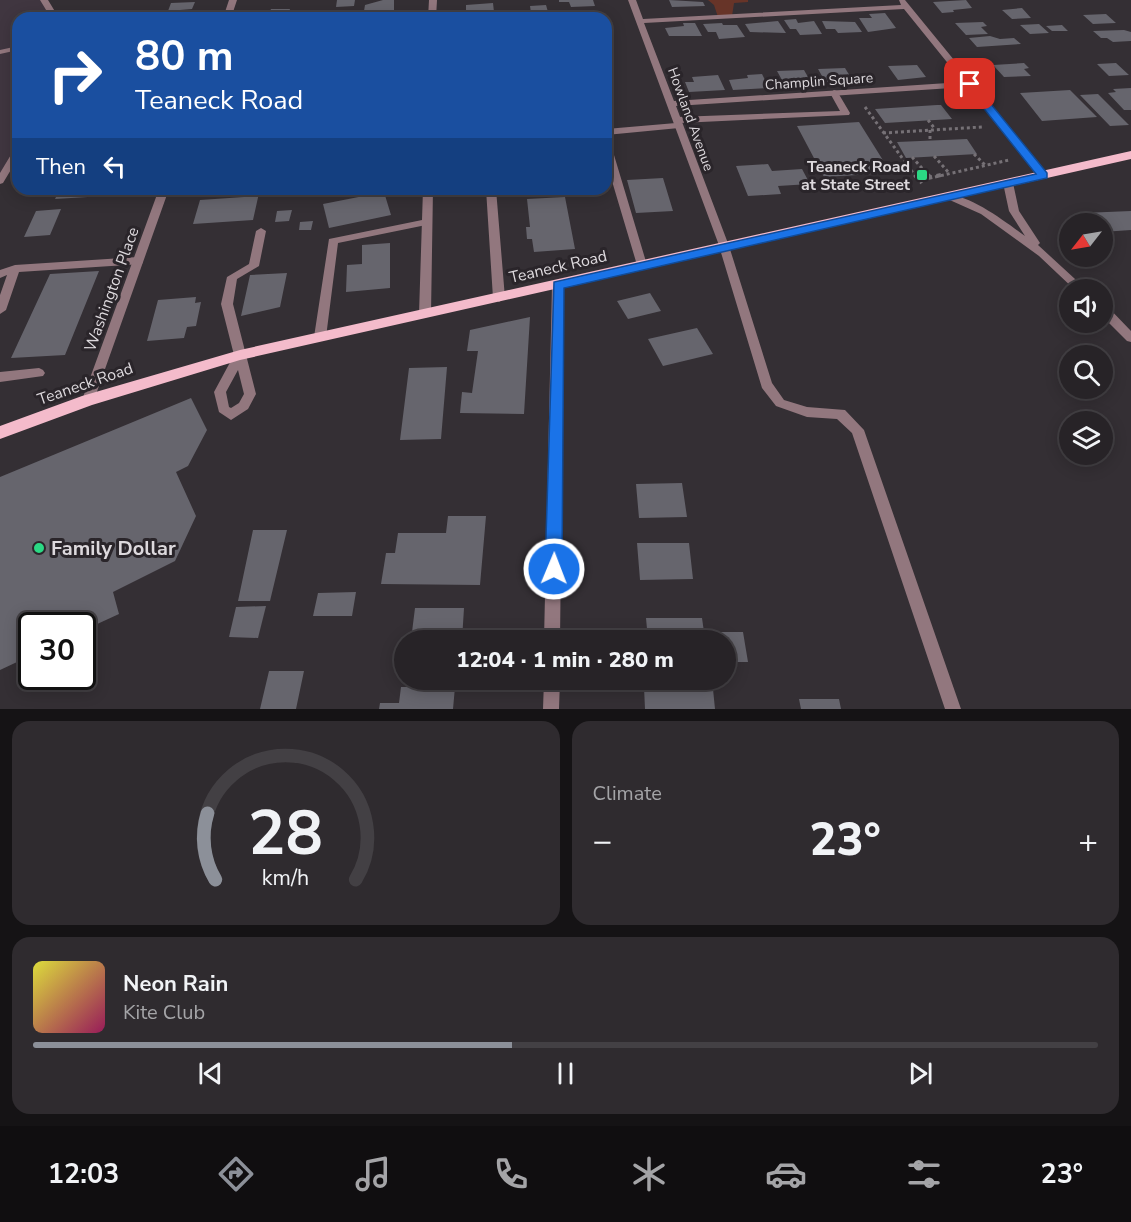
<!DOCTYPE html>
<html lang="en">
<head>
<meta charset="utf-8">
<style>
  :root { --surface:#272327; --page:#2f2b2f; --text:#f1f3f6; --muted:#a4a4a7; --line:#434044; --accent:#8c9099 }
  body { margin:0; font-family:"Nunito Sans",sans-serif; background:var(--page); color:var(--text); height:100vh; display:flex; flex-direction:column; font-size:22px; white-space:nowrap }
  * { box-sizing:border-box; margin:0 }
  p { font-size:20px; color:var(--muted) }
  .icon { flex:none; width:33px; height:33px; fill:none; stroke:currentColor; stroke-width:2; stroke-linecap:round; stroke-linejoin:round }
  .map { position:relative; height:709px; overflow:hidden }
  .panel { display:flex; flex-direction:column; gap:12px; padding:12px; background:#151315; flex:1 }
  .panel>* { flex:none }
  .banner { position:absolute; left:12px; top:12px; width:600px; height:183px; border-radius:18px; box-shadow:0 3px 15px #0003,0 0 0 2px var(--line); background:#1a4fa0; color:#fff; overflow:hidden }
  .needle { width:39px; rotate:239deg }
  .controls { position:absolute; left:1059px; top:213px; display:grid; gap:12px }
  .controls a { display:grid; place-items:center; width:54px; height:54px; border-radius:50%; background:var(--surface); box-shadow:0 3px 15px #0003,0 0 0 2px var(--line); font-size:30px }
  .speed { position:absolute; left:18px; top:612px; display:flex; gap:12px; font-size:30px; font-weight:700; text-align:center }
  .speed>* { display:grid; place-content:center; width:78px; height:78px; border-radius:50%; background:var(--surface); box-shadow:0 3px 15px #0003,0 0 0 2px var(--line); line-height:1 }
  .speed .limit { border:3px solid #111; border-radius:9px; background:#fff; color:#111 }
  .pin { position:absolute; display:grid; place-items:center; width:51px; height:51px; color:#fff; margin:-26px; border-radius:12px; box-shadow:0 3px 9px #0006 }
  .me { position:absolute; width:66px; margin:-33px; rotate:1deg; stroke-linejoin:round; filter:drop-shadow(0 0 4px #0008) }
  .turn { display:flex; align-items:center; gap:21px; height:126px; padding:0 24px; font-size:27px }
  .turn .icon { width:78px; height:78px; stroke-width:2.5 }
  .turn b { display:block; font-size:42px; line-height:51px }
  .then { display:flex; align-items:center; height:57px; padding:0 24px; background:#0003; gap:12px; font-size:22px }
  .big { font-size:45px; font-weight:800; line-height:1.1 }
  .panel .widget { flex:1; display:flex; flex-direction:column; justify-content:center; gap:9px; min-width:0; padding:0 21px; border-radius:18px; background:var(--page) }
  .panel .dial { align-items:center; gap:0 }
  .dial svg { height:156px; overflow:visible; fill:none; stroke:var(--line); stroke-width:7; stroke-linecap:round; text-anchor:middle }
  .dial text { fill:var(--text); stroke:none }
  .song { display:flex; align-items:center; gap:18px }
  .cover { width:72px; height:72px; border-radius:9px; background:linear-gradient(135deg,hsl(60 70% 55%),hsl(330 70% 35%)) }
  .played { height:6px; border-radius:3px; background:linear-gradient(90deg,var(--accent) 45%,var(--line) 45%) }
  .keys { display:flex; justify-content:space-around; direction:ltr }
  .heat { display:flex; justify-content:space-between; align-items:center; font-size:33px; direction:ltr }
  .panel .tiles { flex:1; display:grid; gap:12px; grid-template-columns:1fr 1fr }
  .widget:last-child { grid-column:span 2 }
  .trip { position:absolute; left:394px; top:630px; width:342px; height:60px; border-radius:30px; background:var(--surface); box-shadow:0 3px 15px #0003,0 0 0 2px var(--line); font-weight:800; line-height:60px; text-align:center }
  .tabs { display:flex; height:96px; justify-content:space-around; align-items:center; background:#100e10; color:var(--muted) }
  .tabs .icon { width:42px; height:42px }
  .tabs .active { color:var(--accent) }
  .tabs b { font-size:27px; color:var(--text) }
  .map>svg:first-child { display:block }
</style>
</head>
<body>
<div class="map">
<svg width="1131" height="709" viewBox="0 0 1131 709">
  <rect width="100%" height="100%" fill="#342f34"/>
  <path fill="#403640" d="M0,0H44L55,18H18V150L0,181Z"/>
  <path fill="#673428" d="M708,0H748V2L734,3L732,16L718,17L714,5Z"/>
  <path fill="#66656d" d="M337,0H355L354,6L336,7Z
    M383,0H394V10L364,11L365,5Z
    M559,0H593L595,6L571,7L569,2H559Z
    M669,0L703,2L705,6L672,7Z
    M966,0L972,8L953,10L954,12L942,13L933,2Z
    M195,2L192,9L168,11L171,3Z
    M493,3L494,12L470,13V11H466V5Z
    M546,5L548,12L531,13L530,6Z
    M1022,8L1031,18L1012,19L1002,10Z
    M271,9H290L287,18H267Z
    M885,13L896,28L868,32L859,18H872L869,14Z
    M1106,14L1116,23L1093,24L1083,15Z
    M796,19L798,23L814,21L822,34L800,35L796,29H790L784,20Z
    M778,21L786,33L750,32L745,24Z
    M822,21L855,22L862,32L838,33L835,29H826Z
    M983,22L987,26L981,27L988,34L966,35L955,23Z
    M683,23H695L702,36H669L665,28L684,26Z
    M722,23L723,25H737L745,37L719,39L716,32H708L703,24Z
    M1039,24L1049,33L1030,34L1020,25Z
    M1062,25L1068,31H1052L1046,26Z
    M1124,30L1131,32V41L1113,42L1107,38H1101L1093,31Z
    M990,36L1000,39L1014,38L1021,44L977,47L969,38Z
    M1024,63L1029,68L1024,69L1031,76L1004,77L993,65Z
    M1116,63L1129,75L1109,76L1097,64Z
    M917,65L926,77L898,80L888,66Z
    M845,68L853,81L829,82L831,85L821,86L816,77L822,76L818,69Z
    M804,70L812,84L787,85L788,89H778L773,80H782L777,71Z
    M762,74L769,88L733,90L729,80L748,78L747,75Z
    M718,75L725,90L689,92L685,82H694L692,77Z
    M1131,88V110H1124L1108,93L1116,92L1113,89Z
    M1070,90L1097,117L1042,121L1020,93Z
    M1098,94L1129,125L1110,126L1080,95Z
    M937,105H941L952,119L885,123L875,109Z
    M859,122L891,173L824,177L797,126Z
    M967,139L977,154L906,158L897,142Z
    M768,164L772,171L802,169L810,184L778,186L781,194L748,196L736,166Z
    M663,178L673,211L636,213L627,180Z
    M45,189H107L104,196L55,199L57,195L41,196Z
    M384,192L391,215L329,228L323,204Z
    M259,193L253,220L193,224L200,200L244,197V194Z
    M565,197L575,249L534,252L532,239H527L526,227H530L527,199Z
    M61,209L50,235L24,237L36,211Z
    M292,210L289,221L275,222L277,211Z
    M1131,211V230L1102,232V224H1091L1083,213Z
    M313,221L311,230H299L300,222Z
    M390,243V288L346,292L347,265L362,264V245Z
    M99,271L65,355L11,358L50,274Z
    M287,273L280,307L241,316L250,275Z
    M650,293L661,311L628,319L617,301Z
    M196,297L195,303L201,302L196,326L187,327L184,338L147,341L158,300Z
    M530,317L524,414L460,413L462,392L472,393L478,351H467L470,330Z
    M697,328L713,354L663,366L648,339Z
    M447,367L441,439L400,440L409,368Z
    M191,398L207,430L188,466L176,472L196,516L175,561L113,592L119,614L82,631V626H32V655L0,670V477Z
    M682,483L687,517L639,518L636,484Z
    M448,516H486L480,585L381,584L386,553H395L398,533H446Z
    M253,530H287L270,601H238Z
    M637,543H689L693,579L640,580Z
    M356,592L352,616H313L318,593Z
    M266,606L258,638L229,637L236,607Z
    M415,608H464L462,640H411Z
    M646,618H702L704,632H743L748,662H726V640H648Z
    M269,671H304L296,709H260Z
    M401,687H455L453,709H379L380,703H399Z
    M644,687L713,689L715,709H645Z
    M799,699H839L841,709H801Z"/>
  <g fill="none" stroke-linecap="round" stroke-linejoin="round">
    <path stroke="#767176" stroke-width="3" stroke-dasharray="3 3" stroke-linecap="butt" d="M865,107L916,177
      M928,120L935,129
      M930,130V141
      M883,133L982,127
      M974,154L985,165
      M934,156L949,173
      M912,157L930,177
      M935,177L1009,160"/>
    <path stroke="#767176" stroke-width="4" stroke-dasharray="4.5 4.5" stroke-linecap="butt" d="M915,175L922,183
      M928,175L930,177
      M919,180L941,175"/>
    <path fill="#92777e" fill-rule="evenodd" d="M18,46V50L0,54V50Z
      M834,90L837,91L850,113L849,115L680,123L683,125L679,128L606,135V129L676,123L673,120L677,117L840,111L830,93Z
      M606,142L611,145L647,265L646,268L642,269L637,265L606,161Z
      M1008,180L1013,183L1019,211L1040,243L1038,245L1087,290H1075L1039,256L981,214L943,197L944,195C967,192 1007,223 1025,236L1009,211L1003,183Z
      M486,189H496L505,298L499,302L493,298Z
      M427,219L431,220L432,222L431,224L338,243L326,337L320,341L316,340L314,337L329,239Z
      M261,228L266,231L259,266L237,279L233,304L256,394L248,409L231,420L219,412L214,392L234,355L221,304L227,277L249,264L256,231ZM238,370L244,394L239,403L231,408L229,407L226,392Z
      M724,243L729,246L772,383L784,400L807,407L845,410L864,430L961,709H945L852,433L837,419L807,417L776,406L762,388L719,246Z
      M138,257L143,261L142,264L19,272L6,310L0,314V295L7,275L0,278V270L15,265Z
      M1102,304L1106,305L1131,331V342L1127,341L1102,316Z
      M39,368L43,370L45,373L43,376L0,382V372Z"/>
    <path fill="#92777e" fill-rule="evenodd" d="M40,0H48L59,18H51Z
      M229,0H237L231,18H223Z
      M429,0H437L436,18H428Z
      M628,0H636L643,19L901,5L899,0H905L1048,175L1046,177H1040L967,87L676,106L729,246L728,248H720ZM904,9L963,82L674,101L644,23Z
      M18,147V158L3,183L0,184V173L15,148Z
      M159,189H169L94,400L92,403H84L82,400Z
      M423,189H433L431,314L425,318L419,314Z
      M558,281L564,285L560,640H544L552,285Z
      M544,680H560L559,709H543Z"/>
    <path fill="#f4bbcb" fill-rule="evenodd" d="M1131,151V159L240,360L92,405L0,439V426L82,396L240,350Z"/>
  </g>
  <path fill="#1a73e8" stroke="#114b97" stroke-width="1.5" d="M966,82H973L1047,173V178L564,288L562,569L560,574L554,576L548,574L545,569L554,282L1036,174L966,86Z"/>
  <g fill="#2bd884" stroke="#2a252a" stroke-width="2">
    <rect x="916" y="169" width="12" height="12" rx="3"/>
    <circle cx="39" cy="548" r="6"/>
  </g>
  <g text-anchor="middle" stroke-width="6" stroke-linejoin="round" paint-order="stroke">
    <g font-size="14" fill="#ddd9dd" stroke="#2a252a">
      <text transform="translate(819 81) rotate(-4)" y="5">Champlin Square</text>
      <text transform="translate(691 119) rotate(70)" y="5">Howland Avenue</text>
    </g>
    <g font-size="16" font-weight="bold" fill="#ddd9dd" stroke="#2a252a" text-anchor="end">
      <text x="910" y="172">Teaneck Road<tspan x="910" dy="18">at State Street</tspan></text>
    </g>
    <g font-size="16" fill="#ddd9dd" stroke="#2a252a">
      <text transform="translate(558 266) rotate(-13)" y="6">Teaneck Road</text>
      <text transform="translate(111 289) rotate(-70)" y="6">Washington Place</text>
      <text transform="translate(85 383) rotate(-19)" y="6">Teaneck Road</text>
    </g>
    <g font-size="20" font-weight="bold" fill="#ddd9dd" stroke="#2a252a" text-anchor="start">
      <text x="51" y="555">Family Dollar</text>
    </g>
  </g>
</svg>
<div class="controls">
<a><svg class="needle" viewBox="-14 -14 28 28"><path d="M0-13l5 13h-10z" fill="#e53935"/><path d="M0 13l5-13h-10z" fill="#a4a4a7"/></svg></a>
<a><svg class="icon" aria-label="sound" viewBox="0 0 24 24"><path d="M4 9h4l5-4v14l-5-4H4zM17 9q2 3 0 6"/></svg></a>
<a><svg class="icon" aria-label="search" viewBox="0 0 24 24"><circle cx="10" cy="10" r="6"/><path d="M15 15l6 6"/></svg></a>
<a><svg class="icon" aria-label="layers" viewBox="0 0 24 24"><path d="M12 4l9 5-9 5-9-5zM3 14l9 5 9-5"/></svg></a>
</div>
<div class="speed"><div class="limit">30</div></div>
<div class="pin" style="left:970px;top:84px;background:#d93025"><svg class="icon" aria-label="arrive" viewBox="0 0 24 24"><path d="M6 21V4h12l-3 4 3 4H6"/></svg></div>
<svg class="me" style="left:554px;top:569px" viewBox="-20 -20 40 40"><circle r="17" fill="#1a73e8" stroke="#fff" stroke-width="3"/><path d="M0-11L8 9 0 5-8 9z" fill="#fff"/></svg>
<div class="trip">12:04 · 1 min · 280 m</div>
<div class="banner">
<div class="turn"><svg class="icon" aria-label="right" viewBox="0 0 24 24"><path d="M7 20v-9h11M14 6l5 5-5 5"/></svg><div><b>80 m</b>Teaneck Road</div></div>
<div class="then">Then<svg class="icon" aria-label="left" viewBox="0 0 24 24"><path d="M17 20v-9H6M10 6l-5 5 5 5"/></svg></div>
</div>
</div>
<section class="panel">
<div class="tiles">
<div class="widget dial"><svg viewBox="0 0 100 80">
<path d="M14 69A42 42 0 1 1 86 69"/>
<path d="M14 69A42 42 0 0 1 10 35" stroke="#8c9099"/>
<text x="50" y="56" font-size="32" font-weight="700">28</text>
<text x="50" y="72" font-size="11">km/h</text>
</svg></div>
<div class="widget"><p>Climate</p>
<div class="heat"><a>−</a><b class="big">23°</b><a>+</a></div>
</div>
<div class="widget">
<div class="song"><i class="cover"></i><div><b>Neon Rain</b><p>Kite Club</p></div></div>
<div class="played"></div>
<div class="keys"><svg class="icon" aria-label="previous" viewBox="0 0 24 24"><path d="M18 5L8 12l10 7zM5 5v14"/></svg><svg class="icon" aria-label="pause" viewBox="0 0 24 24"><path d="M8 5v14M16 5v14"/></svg><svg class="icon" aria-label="next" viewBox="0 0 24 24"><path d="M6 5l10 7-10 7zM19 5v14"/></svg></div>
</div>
</div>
</section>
<nav class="tabs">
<b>12:03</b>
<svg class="icon active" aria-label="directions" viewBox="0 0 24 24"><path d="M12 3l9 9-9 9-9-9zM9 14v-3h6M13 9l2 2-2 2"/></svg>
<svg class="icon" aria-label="music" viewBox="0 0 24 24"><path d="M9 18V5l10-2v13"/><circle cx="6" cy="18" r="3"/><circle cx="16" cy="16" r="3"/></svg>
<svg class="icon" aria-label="phone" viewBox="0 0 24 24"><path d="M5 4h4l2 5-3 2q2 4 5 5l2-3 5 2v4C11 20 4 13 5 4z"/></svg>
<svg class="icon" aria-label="climate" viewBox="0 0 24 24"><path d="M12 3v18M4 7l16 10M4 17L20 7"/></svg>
<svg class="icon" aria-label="car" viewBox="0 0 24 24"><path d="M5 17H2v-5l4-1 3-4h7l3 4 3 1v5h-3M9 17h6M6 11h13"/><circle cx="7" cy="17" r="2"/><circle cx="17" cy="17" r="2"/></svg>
<svg class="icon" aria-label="filters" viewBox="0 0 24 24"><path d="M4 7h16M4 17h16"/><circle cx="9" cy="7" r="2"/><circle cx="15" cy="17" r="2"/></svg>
<b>23°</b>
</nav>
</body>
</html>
